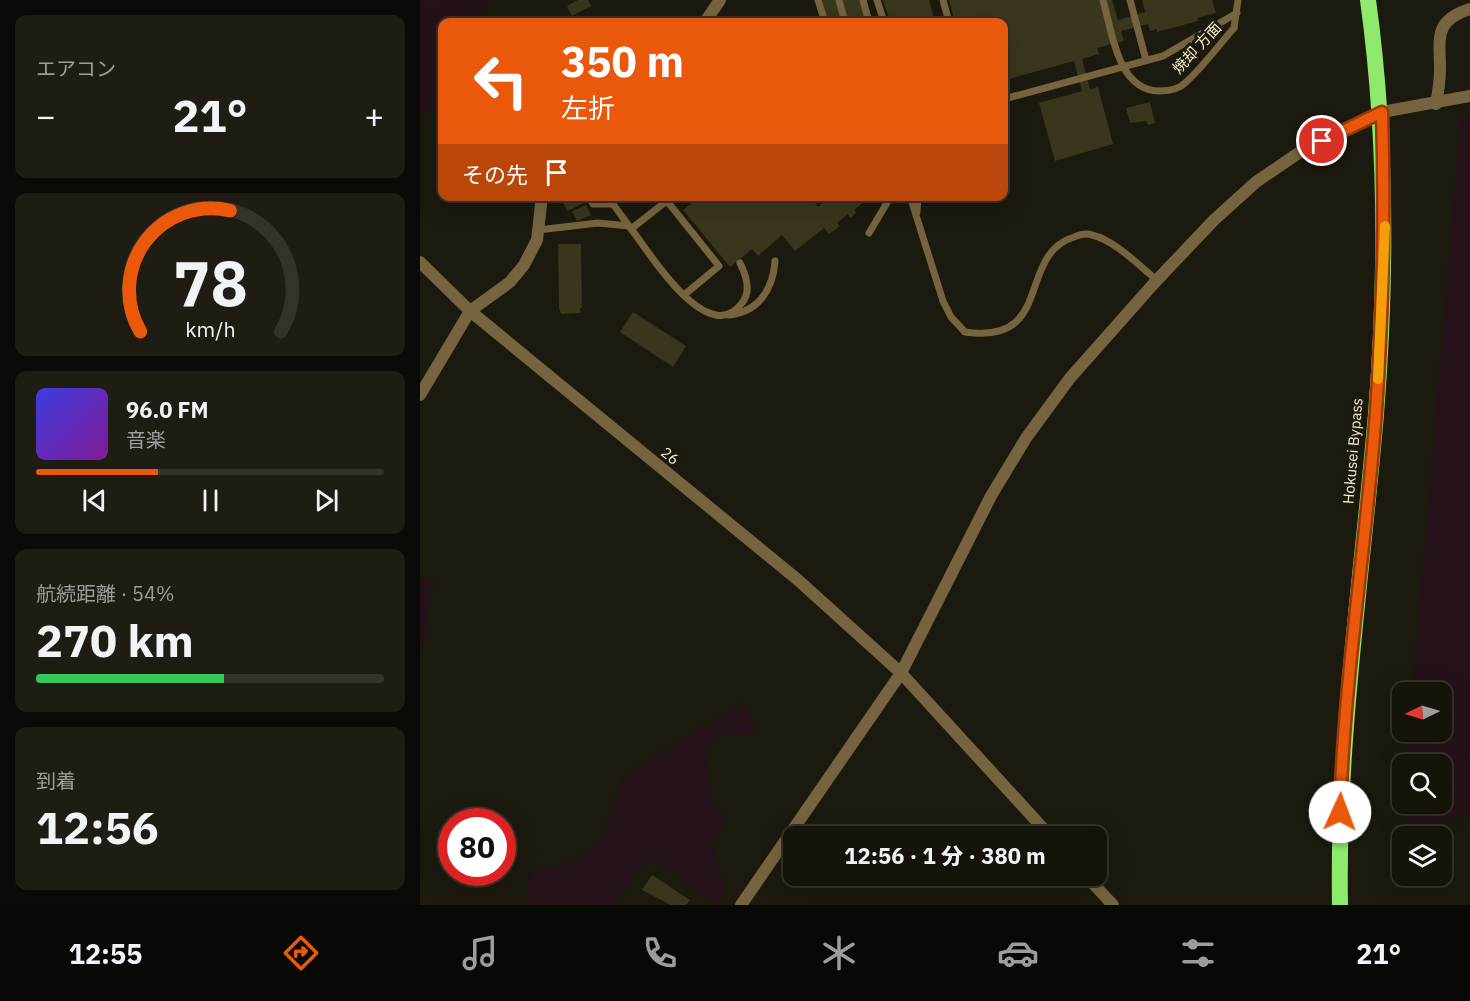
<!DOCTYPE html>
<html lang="ja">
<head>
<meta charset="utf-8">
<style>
  :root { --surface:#15130a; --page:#1e1c13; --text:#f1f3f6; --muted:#9d9e9c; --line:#34322b; --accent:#ea580c }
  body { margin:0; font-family:"IBM Plex Sans","Noto Sans JP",sans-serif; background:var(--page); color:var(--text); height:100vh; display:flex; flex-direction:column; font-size:22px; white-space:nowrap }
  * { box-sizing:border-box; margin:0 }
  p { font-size:20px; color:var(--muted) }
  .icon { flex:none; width:33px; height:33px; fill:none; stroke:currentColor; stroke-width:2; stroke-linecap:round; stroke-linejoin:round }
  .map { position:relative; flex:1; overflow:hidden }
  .details { display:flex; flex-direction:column; gap:15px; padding:15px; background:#0c0a06; width:420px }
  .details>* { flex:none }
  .banner { position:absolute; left:18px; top:18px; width:570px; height:183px; border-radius:12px; box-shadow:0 6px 24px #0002,0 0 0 2px var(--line); background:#ea580c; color:#fff; overflow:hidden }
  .needle { width:39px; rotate:265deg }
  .controls { position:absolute; left:972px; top:682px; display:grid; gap:12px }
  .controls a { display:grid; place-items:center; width:60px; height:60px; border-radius:12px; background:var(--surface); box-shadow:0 6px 24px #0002,0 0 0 2px var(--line); font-size:30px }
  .speed { position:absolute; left:18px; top:808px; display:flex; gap:12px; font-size:30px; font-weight:700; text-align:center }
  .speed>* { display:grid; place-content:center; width:78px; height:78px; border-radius:50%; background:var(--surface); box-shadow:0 6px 24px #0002,0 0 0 2px var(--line); line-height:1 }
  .speed .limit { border:9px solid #d22; background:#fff; color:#111 }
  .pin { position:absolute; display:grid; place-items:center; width:51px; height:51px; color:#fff; margin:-26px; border:3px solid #fff; border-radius:50%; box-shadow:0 2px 6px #0007 }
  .me { position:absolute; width:66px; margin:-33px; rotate:2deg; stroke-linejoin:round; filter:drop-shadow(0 0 4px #0008) }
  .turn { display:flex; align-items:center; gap:21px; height:126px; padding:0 24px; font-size:27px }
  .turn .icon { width:78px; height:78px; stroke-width:2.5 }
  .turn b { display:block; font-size:42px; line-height:51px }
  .then { display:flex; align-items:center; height:57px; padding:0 24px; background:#0003; gap:12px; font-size:22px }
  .big { font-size:45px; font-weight:800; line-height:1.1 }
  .details .card { flex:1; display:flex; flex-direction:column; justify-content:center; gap:9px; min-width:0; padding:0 21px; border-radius:12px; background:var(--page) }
  .details .dial { align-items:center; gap:0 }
  .dial svg { height:156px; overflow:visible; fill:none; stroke:var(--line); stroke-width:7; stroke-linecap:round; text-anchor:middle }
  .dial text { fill:var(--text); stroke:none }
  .song { display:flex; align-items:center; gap:18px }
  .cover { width:72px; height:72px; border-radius:9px; background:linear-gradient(135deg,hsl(240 70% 55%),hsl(290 70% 35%)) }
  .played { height:6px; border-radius:3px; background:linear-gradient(90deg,var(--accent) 35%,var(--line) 35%) }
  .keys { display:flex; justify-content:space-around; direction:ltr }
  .heat { display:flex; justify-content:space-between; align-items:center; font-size:33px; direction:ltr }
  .charge { height:9px; border-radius:4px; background:linear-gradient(90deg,#34c759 54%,var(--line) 0) }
  .trip { position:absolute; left:363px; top:826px; width:324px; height:60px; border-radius:12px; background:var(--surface); box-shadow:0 6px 24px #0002,0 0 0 2px var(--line); font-weight:800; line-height:60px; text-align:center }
  .tab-bar { display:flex; height:96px; justify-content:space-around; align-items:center; background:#080804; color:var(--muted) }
  .tab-bar .icon { width:42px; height:42px }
  .tab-bar .current { color:var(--accent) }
  .tab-bar b { font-size:27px; color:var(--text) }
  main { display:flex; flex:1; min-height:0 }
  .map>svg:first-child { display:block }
</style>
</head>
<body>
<main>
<section class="details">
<div class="card"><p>エアコン</p>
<div class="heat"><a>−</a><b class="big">21°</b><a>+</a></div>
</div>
<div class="card dial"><svg viewBox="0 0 100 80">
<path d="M14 69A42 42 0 1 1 86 69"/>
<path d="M14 69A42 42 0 0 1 60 7" stroke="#ea580c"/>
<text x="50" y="56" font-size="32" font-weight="700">78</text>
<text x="50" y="72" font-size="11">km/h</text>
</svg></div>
<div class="card">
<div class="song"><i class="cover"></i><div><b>96.0 FM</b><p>音楽</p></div></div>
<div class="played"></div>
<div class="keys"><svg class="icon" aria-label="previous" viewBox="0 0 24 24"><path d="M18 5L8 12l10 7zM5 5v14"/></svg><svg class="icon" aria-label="pause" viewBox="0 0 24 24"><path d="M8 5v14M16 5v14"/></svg><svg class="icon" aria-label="next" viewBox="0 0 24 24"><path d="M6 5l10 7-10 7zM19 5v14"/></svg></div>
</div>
<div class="card"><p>航続距離 · 54%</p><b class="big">270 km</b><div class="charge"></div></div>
<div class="card"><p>到着</p><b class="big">12:56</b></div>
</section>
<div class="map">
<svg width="1050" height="905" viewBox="0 0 1050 905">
  <rect width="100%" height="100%" fill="#1c190e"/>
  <path fill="#251219" d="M0,0H71L57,22H22V91L15,105L0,115Z
    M1050,115V811L996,828L982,810V802L1022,804V765H986L988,732H1022V693H992L1041,118Z
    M14,577L2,648L0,649V581Z
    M323,703L336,733L297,735L285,755L293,806L306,816L292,845L307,893L295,905L238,862L223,863L194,905H106L109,872C183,858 182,846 202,777Z"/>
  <path fill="#3a361d" d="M158,0H168L171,6L152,16L147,6Z
    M395,0H445L450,17L431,22H401Z
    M463,0H509L515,22H470Z
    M529,0H692L698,20L725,12L722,0H792L796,13L777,18L778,21L737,32V29L730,31L728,24L701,31L704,41L677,48L679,54L662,59L670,89L678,87L693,144L635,161L619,103L662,91L654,61L589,79L587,72L584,73V22H535Z
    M730,102L735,123L728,125L726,121L710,123L706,108Z
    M148,196H161L164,203L147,211L142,199Z
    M280,196H390L398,207L411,196H444L446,200L434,210L436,213L430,218L428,214L417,223L420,226L409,234L404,228L375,251L362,235L338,256L332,249L310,267L263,210Z
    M166,205L171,215L157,221L152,211Z
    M138,244H161L162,308H160V313L141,314L139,308Z
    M213,312L266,346L253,367L200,332Z
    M232,875L270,900L266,905H251L222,890Z"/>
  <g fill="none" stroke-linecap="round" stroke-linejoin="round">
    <path stroke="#75643f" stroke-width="7" d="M398,0L405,22
      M419,0L425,22
      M443,0L449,22
      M457,0L464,22
      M523,0L529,22
      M710,0L726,60
      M814,28L818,0
      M584,99L743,56L817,13
      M169,196L173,204H193L209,226
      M265,196L266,198
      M490,196L523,301L531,317L545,332C635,345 596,255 654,237C659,235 667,233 672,235C696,241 718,265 737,280
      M247,201L299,266L264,295
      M497,212L498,196
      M211,229L253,196
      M118,230L178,223L209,226C228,250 287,350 322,303C332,291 326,275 320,263
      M449,233L471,196
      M309,315C338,312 353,290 355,261"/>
    <path stroke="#75643f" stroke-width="12" d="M285,22L300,0
      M1016,104C1018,93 1020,82 1020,70C1020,38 1013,21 1050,9
      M0,395L50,311L90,282L104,265L117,240L122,196"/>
    <path stroke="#75643f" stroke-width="12" d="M0,262L50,311L378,580L481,673L321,905
      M631,837L481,673L571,496L606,438L650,378L737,280L794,220L836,182L883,150L962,112L1050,96
      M666,876L693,905"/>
    <path stroke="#8ee96c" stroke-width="16" d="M920,905C917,740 942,578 956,414C967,275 967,138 948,0"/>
    <path stroke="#75643f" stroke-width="7" d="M683,0C692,31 697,90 739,91C748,91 759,89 765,83C783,67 798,46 814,28"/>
  </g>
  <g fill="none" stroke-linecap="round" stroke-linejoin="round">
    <g stroke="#983908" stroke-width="15">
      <path id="route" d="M902,141L962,112C965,213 963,312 956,412C946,546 924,678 920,812"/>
    </g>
    <use href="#route" stroke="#ea580c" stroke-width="10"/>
    <path stroke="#f59e0b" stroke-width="10" d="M958,379L965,226"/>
  </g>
  <g text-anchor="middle" stroke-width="6" stroke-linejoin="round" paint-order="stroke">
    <g font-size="15" fill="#f8efcf" stroke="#1c190e">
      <text transform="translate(777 48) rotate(-47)" y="5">焼却 方面</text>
      <text transform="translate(933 451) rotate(-85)" y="5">Hokusei Bypass</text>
      <text transform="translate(250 456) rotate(39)" y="5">26</text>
    </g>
  </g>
</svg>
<div class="controls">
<a><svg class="needle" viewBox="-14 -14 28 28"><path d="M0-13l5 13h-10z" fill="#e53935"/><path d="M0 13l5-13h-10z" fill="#9d9e9c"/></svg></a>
<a><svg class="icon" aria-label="search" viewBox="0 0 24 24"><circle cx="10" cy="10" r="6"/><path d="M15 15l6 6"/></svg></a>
<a><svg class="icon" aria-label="layers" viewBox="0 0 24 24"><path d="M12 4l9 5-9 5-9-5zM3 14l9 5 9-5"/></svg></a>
</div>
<div class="speed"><div class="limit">80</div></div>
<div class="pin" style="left:902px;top:141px;background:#d93025"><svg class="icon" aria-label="arrive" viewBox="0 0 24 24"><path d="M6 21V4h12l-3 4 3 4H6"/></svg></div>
<svg class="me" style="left:920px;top:812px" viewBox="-20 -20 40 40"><circle r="19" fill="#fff"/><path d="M0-13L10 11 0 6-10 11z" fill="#ea580c"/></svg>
<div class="trip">12:56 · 1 分 · 380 m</div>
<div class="banner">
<div class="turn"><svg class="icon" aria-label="left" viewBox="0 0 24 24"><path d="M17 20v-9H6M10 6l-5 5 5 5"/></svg><div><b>350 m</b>左折</div></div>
<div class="then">その先<svg class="icon" aria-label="arrive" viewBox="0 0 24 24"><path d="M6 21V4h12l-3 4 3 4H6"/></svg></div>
</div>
</div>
</main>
<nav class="tab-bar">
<b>12:55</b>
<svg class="icon current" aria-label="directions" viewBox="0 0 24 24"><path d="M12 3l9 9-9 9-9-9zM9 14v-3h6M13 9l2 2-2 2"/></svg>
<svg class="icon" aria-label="music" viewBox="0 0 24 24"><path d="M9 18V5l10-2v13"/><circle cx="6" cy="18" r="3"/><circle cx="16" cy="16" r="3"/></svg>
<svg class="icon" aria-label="phone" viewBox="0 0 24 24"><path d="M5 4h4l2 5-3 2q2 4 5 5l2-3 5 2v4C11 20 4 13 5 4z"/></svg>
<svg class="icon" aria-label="climate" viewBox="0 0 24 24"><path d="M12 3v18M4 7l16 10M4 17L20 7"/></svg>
<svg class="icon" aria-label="car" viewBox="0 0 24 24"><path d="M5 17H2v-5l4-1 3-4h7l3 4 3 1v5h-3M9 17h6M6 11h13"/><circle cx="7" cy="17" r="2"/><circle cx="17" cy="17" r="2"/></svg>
<svg class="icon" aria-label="filters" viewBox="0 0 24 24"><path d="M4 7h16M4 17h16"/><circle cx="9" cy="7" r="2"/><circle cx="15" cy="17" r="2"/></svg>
<b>21°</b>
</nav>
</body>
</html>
